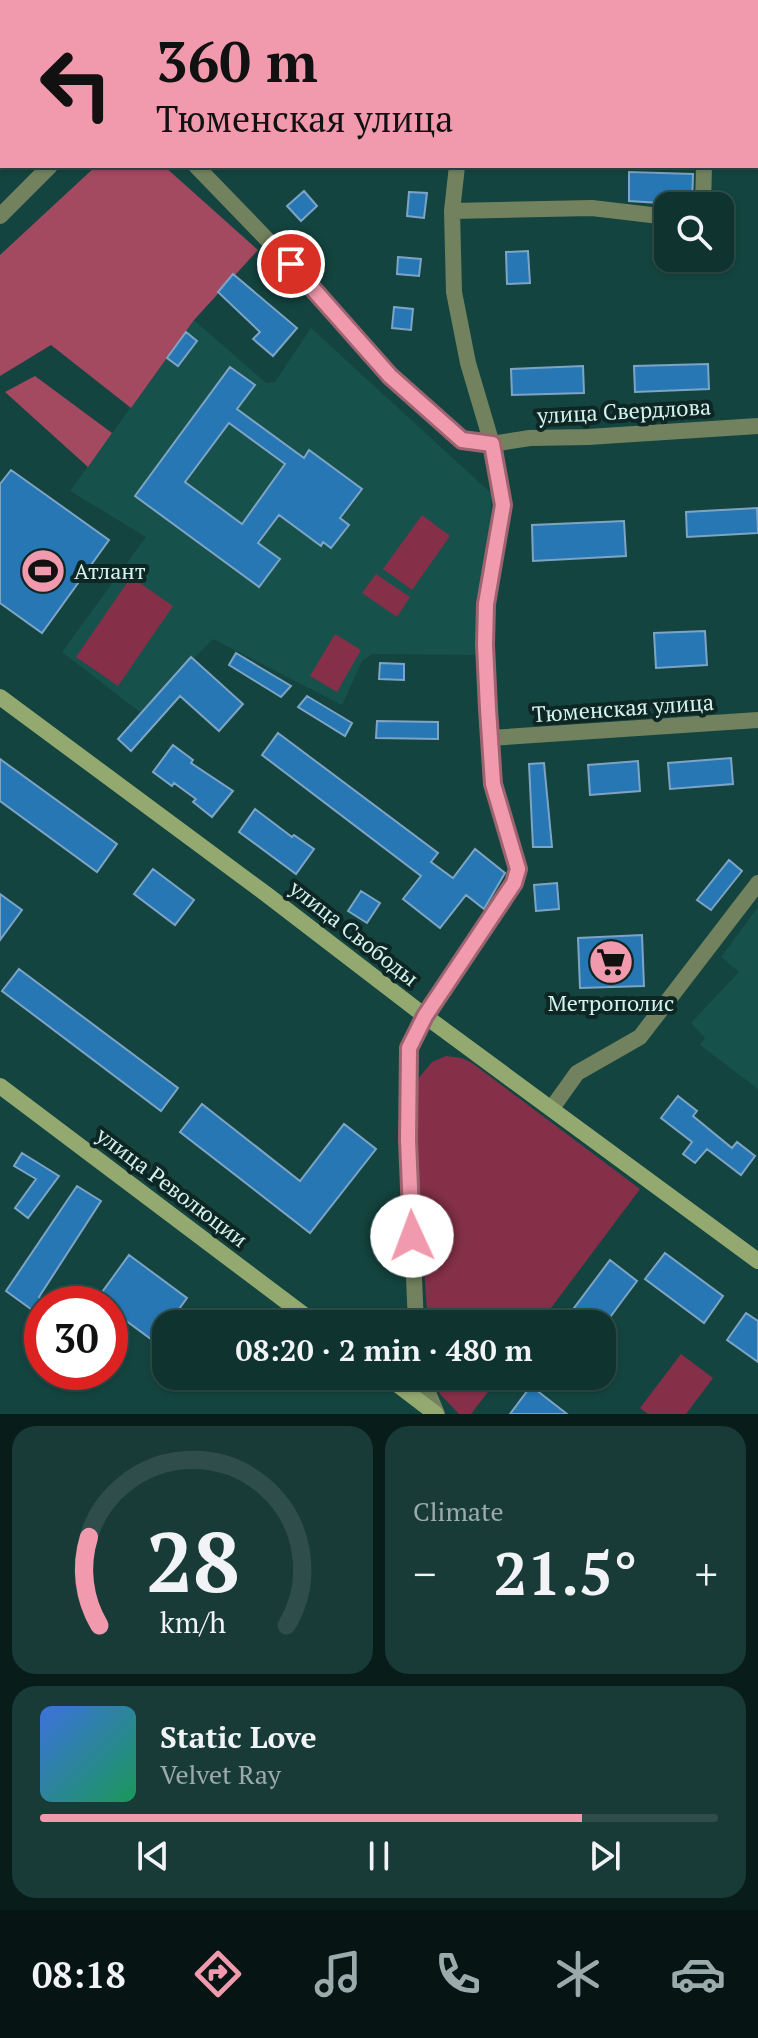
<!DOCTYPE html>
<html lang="en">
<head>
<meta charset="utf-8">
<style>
  :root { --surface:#0f332f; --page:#183b37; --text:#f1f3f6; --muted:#9baaaa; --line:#2f4e4b; --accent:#f29aad }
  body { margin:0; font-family:"PT Serif",serif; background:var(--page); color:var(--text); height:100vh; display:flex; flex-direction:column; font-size:30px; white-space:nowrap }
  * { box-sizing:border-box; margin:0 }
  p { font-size:26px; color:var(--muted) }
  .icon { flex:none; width:44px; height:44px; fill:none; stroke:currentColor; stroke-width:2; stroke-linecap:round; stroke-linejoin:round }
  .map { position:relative; height:1414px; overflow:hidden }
  .side { display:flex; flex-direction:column; gap:12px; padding:12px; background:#081c1a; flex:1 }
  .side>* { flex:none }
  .hud { position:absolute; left:0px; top:0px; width:758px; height:168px; box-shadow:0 2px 6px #0004,0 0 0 2px var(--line); background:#f29aad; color:#111; overflow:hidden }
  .fabs { position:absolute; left:654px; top:192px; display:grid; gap:16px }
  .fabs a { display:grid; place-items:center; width:80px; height:80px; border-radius:16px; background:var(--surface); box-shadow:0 2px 6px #0004,0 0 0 2px var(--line); font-size:40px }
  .speed { position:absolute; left:24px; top:1286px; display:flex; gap:16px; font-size:40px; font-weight:700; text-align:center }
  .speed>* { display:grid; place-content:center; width:104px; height:104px; border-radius:50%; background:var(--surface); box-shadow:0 2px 6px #0004,0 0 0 2px var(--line); line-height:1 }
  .speed .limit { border:12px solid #d22; background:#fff; color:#111 }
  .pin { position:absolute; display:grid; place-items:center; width:68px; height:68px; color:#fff; margin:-34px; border:4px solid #fff; border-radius:50%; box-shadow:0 2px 8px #0007 }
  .me { position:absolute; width:88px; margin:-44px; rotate:358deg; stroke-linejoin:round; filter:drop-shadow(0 0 6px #0008) }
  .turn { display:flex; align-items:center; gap:28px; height:168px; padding:0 24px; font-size:36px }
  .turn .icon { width:104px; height:104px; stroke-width:2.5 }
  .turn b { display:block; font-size:56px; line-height:68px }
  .big { font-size:60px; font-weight:700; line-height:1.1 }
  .side .widget { flex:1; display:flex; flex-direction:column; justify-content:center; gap:12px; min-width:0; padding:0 28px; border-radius:24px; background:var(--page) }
  .side .dial { align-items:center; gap:0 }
  .dial svg { height:208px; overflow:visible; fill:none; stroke:var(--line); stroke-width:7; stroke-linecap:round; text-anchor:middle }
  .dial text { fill:var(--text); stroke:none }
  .song { display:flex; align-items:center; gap:24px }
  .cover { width:96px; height:96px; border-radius:12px; background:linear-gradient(135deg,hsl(220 70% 55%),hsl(150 70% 35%)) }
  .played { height:8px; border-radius:4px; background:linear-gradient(90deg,var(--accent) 80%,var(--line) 80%) }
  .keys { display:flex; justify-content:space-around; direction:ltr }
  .heat { display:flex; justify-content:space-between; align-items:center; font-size:44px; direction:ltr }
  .side .tiles { flex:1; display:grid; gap:12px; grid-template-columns:1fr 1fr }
  .widget:last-child { grid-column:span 2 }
  .trip { position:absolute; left:152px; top:1310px; width:464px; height:80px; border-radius:24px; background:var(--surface); box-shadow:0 2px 6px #0004,0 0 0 2px var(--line); font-weight:700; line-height:80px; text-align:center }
  .menu { display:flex; height:128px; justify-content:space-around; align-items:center; background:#061413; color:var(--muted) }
  .menu .icon { width:56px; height:56px }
  .menu .active { color:var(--accent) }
  .menu b { font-size:36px; color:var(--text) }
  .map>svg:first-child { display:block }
</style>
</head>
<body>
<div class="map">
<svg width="758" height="1414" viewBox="0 0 758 1414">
  <rect width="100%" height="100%" fill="#14443f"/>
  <path fill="#17514b" d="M194,320L266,383L275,382L311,328L492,494L479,655L372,654L362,661L342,705L213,639L141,713L62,652L146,537L70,491Z
    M758,907V1089L700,1045L705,1038L691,1023L739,972L721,957Z"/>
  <path fill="#853048" d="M422,515L450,536L412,590L383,569Z
    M376,574L410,597L397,617L362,593Z
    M131,577L173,606L118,686L76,657Z
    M335,634L361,650L337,692L310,676Z
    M446,1056L462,1058L472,1063L640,1189L539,1324H428L414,1128L417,1080L432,1062Z
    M681,1354L713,1378L686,1414H648L640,1408Z
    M434,1376H500L471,1414H459L440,1394Z"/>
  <path fill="#a34960" d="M96,166H164L258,250L194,320L131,408L51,345L0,376V255Z
    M35,376L112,433L88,467L5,392Z"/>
  <path fill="#2677b4" stroke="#7ea4c5" stroke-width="2" fill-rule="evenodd" d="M629,172L693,174L692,205L629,201Z
    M304,191L317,206L301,221L287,206Z
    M409,192L427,193L424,218L407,216Z
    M528,251L530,283L507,284L506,252Z
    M398,257L421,259L419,276L397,274Z
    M233,274L297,328L273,356L253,339L260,332L218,292Z
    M394,307L413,309L411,330L392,328Z
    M186,332L197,341L178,366L167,358Z
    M708,364L709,389L635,392L634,366Z
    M583,366L584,393L512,395L511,369Z
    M230,367L255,385L237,409L304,458L309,450L362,489L340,518L349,525L331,548L323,542L321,546L279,515L258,543L280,559L259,587L135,496ZM229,423L285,464L242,524L185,482Z
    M11,470L109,540L42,633L0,603V484Z
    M757,508L758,533L687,537L686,512Z
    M624,521L626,556L533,561L532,525Z
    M705,631L707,665L656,668L654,633Z
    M236,653L291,686L281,697L229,665Z
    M191,657L243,704L219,731L180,696L131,751L118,739Z
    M380,663L404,664V680L379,679Z
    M307,696L352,723L345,736L298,707Z
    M377,721L438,722V739L376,738Z
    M278,733L438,853L431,862L453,878L475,849L505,873L484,909L466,895L440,928L403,899L421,876L262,755Z
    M173,745L193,760L191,763L233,791L212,817L193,802L196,799L174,783L172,786L153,772Z
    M731,758L733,784L670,789L668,763Z
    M0,759L117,844L97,872L0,801Z
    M638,761L640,791L590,795L588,765Z
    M544,763L552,847H533L529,764Z
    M255,809L292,837L294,835L314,849L296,874L239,832Z
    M729,860L742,871L711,910L697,900Z
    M153,869L194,900L175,925L134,894Z
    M557,883L559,909L536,911L534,885Z
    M361,891L380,903L367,923L348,911Z
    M0,894L22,910L0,940Z
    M642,935L644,986L580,988L578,938Z
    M19,969L178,1088L161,1111L2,991Z
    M678,1096L697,1111L693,1116L732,1148L737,1142L755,1156L741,1175L707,1149L695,1163L683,1154L692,1142L661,1118Z
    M202,1104L300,1181L344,1124L376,1149L310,1233L180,1132Z
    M22,1153L59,1176L28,1218L15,1208L36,1179L14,1166Z
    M77,1186L101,1201L39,1297L42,1299V1317L6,1291Z
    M665,1253L723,1296L704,1323L645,1279Z
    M129,1255L187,1298L155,1342L110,1309V1304H103L97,1299Z
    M610,1260L637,1281L622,1301L605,1324H562Z
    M746,1313L758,1321V1362L727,1340Z
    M531,1386L567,1414H510Z"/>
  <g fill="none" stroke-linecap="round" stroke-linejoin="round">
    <path stroke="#73825e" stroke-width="16" d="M44,0L45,2
      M539,0L542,2
      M218,2L220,0
      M476,2V0
      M756,138L758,140
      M196,166L310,284L390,376L462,440L492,444L530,438L588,437L758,426
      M703,206L704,166
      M452,211L592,208L668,217
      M0,216L50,166
      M490,738L758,720
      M552,1108L577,1073L640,1037L758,883
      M416,1324L408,1140L409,1048L425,1016L514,883L518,869L493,784L485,645L486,604L503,505L492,444L468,363L454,292L452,211L457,166
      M421,1376L437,1414"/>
    <path stroke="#93a970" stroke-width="16" d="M0,697L266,894L425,1016L758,1261
      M0,1086L316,1324
      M386,1376L436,1414"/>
  </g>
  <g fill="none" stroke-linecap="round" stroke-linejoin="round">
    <g stroke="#9d6470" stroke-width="20">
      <path id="route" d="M291,264L390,376L462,440L492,444L503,505L486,604L485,645L488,709L493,784L518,869L514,883L425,1016L409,1048L408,1140L412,1236"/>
    </g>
    <use href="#route" stroke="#f29aad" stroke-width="14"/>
  </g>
  <defs>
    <g id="stadium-disc" transform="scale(2.3)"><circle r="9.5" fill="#f29aad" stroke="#0e2724"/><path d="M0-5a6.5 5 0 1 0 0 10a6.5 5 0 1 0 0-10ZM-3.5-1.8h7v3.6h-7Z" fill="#111"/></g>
    <g id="supermarket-disc" transform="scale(2.3)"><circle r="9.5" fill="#f29aad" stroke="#0e2724"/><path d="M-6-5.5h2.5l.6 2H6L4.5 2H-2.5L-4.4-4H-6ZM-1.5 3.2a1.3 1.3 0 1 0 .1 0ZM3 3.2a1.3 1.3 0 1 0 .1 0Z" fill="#111"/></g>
  </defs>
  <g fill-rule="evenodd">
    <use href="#stadium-disc" x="43" y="571"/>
    <use href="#supermarket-disc" x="611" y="962"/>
  </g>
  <g text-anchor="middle" stroke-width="8" stroke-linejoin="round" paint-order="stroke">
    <g font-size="22" fill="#d4f3ee" stroke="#0e2724">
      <text transform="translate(624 411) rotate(-3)" y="8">улица Свердлова</text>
      <text transform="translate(623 708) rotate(-4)" y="8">Тюменская улица</text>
      <text transform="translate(354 933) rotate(38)" y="8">улица Свободы</text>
      <text transform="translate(172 1187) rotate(37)" y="8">улица Революции</text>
    </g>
    <g font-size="22" fill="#d4f3ee" stroke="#0e2724" text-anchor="start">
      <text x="74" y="579">Атлант</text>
      <text x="611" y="1011" text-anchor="middle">Метрополис</text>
    </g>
  </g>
</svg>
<div class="fabs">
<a><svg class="icon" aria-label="search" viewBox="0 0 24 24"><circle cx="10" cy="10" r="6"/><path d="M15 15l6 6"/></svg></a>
</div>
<div class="speed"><div class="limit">30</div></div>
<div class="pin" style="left:291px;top:264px;background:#d93025"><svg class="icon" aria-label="arrive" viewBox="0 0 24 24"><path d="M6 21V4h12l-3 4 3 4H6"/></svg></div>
<svg class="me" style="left:412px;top:1236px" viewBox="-20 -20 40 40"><circle r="19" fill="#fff"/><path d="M0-13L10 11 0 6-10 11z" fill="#f29aad"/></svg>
<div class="trip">08:20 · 2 min · 480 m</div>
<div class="hud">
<div class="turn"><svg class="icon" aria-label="left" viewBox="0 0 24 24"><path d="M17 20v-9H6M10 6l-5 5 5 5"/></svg><div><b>360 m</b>Тюменская улица</div></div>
</div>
</div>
<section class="side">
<div class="tiles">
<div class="widget dial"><svg viewBox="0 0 100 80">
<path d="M14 69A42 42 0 1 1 86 69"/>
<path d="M14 69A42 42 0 0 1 10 35" stroke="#f29aad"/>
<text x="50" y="56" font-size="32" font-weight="700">28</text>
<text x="50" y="72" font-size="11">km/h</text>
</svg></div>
<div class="widget"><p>Climate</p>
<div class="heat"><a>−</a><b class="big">21.5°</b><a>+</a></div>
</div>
<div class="widget">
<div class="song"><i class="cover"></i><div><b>Static Love</b><p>Velvet Ray</p></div></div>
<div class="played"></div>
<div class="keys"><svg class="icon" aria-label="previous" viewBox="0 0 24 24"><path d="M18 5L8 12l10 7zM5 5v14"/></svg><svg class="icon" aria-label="pause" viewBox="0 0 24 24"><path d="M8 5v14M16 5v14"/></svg><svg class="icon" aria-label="next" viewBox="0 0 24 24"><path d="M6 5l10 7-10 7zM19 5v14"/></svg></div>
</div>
</div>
</section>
<nav class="menu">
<b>08:18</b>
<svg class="icon active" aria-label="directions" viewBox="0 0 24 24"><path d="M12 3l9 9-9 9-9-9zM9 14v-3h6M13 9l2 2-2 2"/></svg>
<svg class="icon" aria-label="music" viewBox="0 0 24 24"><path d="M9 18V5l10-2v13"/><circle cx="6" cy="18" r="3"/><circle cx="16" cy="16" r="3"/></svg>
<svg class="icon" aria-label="phone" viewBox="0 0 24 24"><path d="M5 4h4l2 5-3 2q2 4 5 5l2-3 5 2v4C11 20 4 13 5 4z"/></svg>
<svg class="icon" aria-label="climate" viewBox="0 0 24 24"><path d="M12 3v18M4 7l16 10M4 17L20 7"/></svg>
<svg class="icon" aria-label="car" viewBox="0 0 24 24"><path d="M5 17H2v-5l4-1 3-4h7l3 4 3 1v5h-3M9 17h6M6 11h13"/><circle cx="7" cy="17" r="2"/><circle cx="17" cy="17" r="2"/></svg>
</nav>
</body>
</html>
